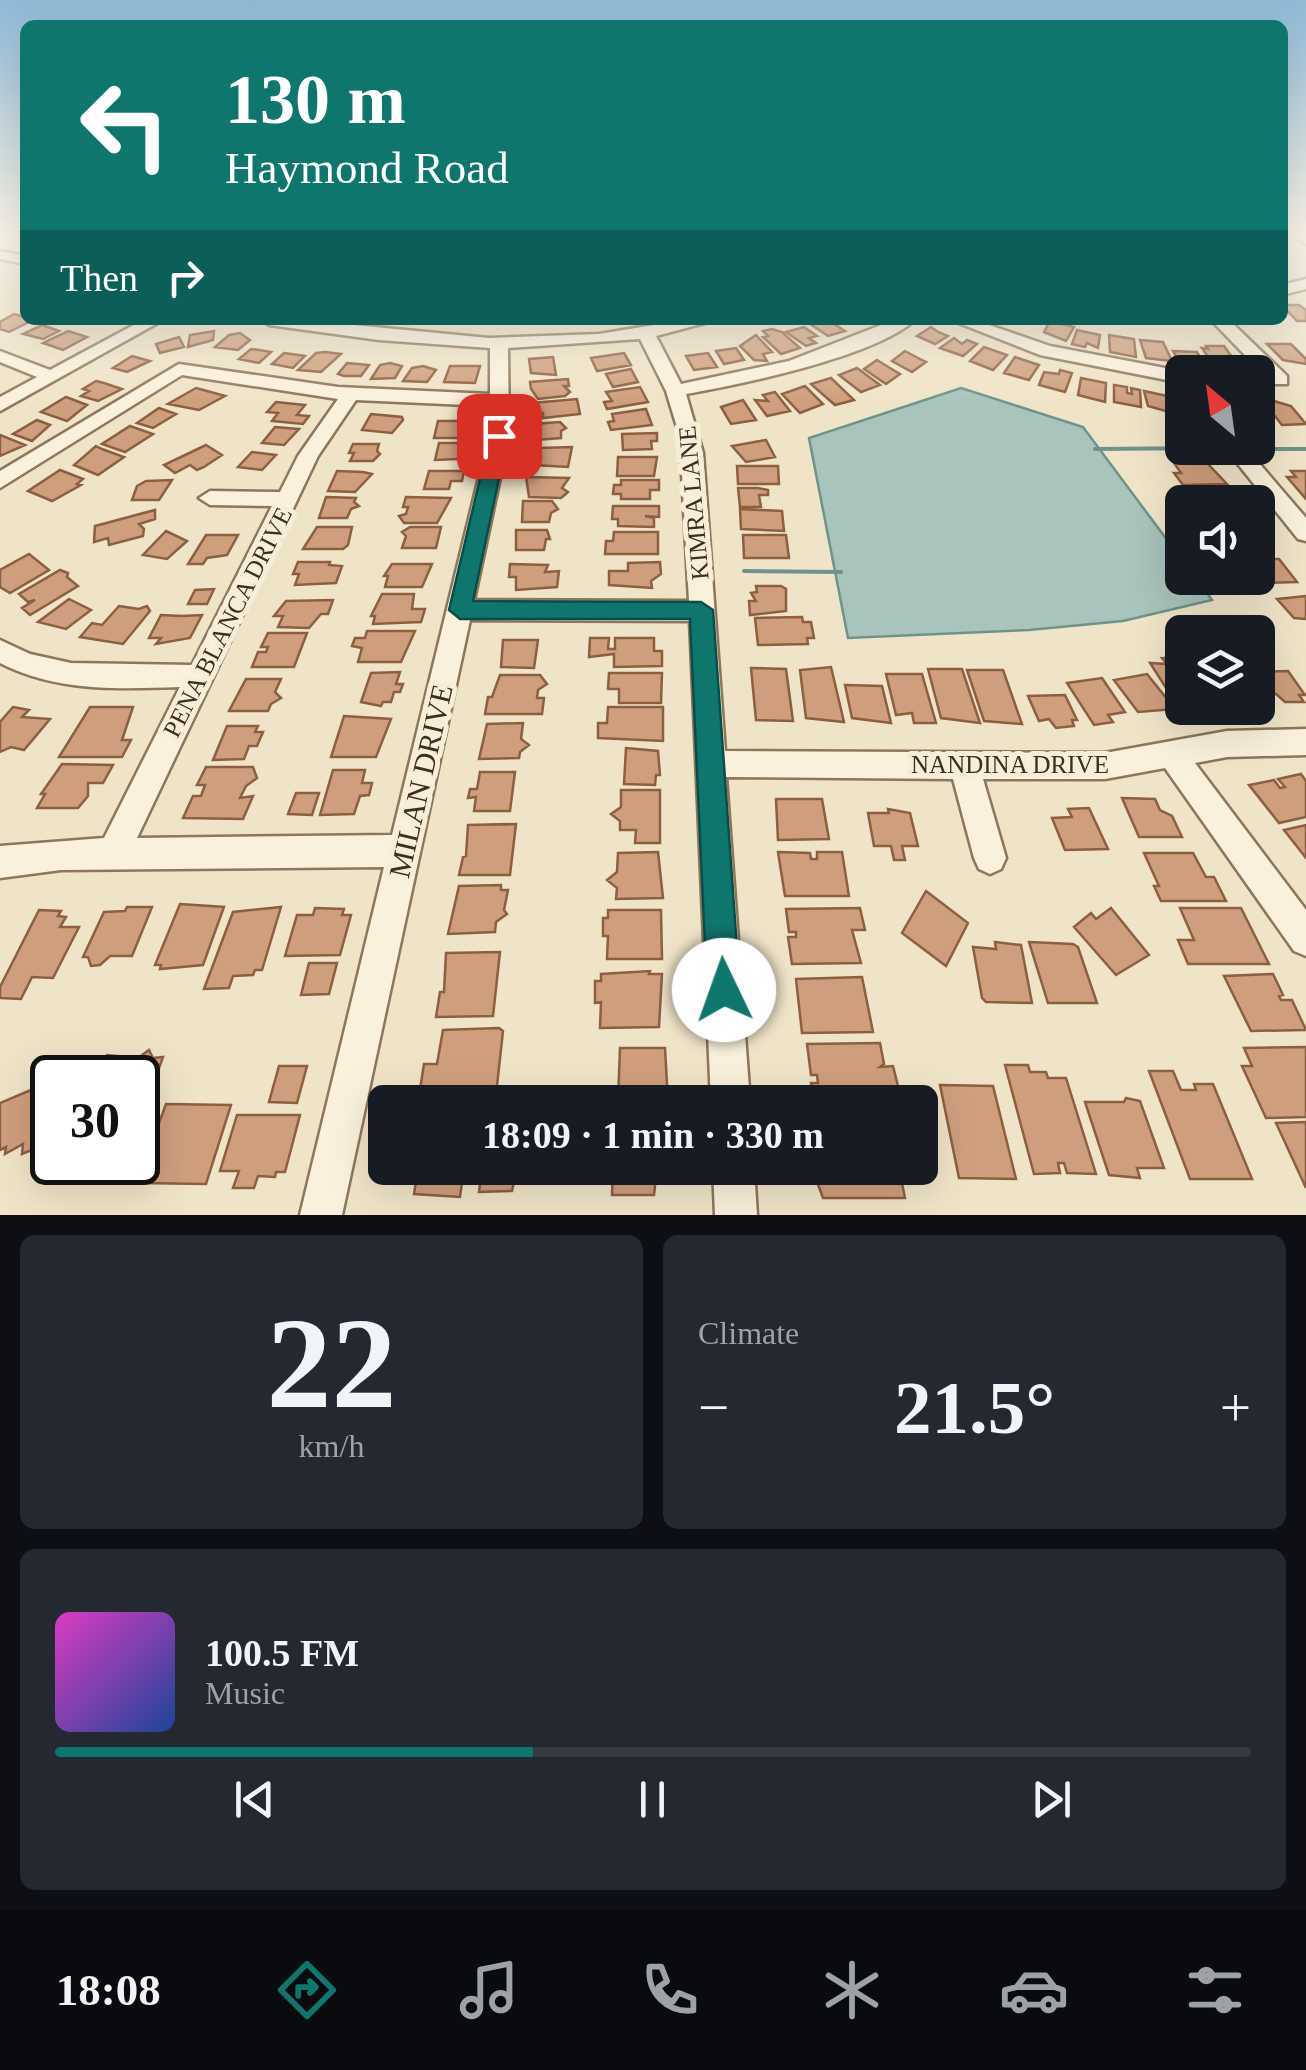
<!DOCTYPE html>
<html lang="en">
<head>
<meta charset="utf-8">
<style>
  :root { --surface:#171b24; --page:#242831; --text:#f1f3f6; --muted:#9ea1a6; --line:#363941; --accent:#0f766e }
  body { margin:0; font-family:Georgia,serif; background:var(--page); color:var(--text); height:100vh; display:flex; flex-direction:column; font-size:38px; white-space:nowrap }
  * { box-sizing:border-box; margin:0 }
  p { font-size:32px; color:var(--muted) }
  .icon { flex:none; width:55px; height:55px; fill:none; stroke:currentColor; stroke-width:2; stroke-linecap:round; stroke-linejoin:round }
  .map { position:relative; height:1215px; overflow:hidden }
  .sheet { display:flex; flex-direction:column; gap:20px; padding:20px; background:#0d0f14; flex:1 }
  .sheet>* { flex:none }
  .banner { position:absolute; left:20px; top:20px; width:1268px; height:305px; border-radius:15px; box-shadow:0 10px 40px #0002; background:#0f766e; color:#fff; overflow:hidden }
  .needle { width:65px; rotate:331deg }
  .fabs { position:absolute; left:1165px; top:355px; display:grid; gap:20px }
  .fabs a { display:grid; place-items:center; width:110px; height:110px; border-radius:15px; background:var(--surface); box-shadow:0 10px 40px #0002; font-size:50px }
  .speed { position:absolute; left:30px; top:1055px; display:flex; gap:20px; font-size:50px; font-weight:700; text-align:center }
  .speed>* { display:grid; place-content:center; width:130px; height:130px; border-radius:50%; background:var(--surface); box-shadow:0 10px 40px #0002; line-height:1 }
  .speed .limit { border:5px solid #111; border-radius:15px; background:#fff; color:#111 }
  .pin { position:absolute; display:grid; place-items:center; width:85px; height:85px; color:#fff; margin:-42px; border-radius:20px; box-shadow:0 5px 15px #0006 }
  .me { position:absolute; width:110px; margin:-55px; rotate:357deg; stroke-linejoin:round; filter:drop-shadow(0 0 8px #0008) }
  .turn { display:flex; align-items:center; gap:35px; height:210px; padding:0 40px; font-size:45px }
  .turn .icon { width:130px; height:130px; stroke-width:2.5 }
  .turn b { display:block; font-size:70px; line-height:85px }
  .then { display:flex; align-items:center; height:95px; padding:0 40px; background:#0003; gap:20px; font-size:38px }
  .big { font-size:75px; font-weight:700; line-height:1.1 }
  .sheet .tile { flex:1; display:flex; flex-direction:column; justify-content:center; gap:15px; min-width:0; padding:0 35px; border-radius:15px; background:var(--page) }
  .sheet .dial { align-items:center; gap:0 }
  .dial b { font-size:130px; line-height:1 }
  .song { display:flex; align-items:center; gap:30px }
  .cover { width:120px; height:120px; border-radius:15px; background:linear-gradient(135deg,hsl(310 70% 55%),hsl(220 70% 35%)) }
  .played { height:10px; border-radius:5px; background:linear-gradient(90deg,var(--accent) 40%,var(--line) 40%) }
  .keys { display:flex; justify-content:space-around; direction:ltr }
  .heat { display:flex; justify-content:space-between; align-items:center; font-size:55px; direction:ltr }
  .sheet .tiles { flex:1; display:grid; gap:20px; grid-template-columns:1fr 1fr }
  .tile:last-child { grid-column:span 2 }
  .trip { position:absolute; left:368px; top:1085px; width:570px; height:100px; border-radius:15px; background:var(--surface); box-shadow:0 10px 40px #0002; font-weight:700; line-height:100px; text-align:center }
  .tabs { display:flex; height:160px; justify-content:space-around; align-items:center; background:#090b0e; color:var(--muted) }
  .tabs .icon { width:70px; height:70px }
  .tabs .selected { color:var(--accent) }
  .tabs b { font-size:45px; color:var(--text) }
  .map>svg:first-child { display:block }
</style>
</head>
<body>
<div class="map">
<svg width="1306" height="1215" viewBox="0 0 1306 1215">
  <rect width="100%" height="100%" fill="#f0e4c8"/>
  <path fill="#a9c4bc" stroke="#6f938a" stroke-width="2.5" d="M961,388L1083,427L1182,560V578H1196L1212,600L1123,621L1029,630L848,638L809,438Z"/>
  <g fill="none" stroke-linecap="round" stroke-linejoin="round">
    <path stroke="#6f938a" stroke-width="4" d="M1095,449L1209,448
      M1272,449H1306
      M744,571L841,572"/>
  </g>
  <path fill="#cf9f7d" stroke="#8d5f41" stroke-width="2.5" d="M1282,305H1299L1306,310V321H1297Z
    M14,314L33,320L9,332L0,329V322Z
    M819,320H828L845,331L828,336L810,324Z
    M1050,321L1074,327L1066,341L1044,332Z
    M42,325L59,331L43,339L23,334Z
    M804,327L817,336L809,338L816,343L806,346L786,332Z
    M931,327L938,332L948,336L935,344L917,336Z
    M772,329L782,332L800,348L781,354L763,337L768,336L763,331Z
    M1077,330L1100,335L1098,348L1087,343L1085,347L1072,344Z
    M68,331L87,337L63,350L43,343Z
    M214,331L213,340L188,347L190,335Z
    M240,333L250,340L238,350L215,347L229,335Z
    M756,335L772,352L763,354L767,361L754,360L740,346Z
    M1109,335L1134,339L1136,357L1110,352Z
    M179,337L184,347L160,353L156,344Z
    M954,338L962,344L967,340L977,344L963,356L940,348Z
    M1140,340L1163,342L1172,361L1146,358Z
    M1267,344H1291L1306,359V364L1283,360Z
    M1206,346H1224L1237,364L1212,363L1202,348L1208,349Z
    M984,347L1007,355L993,370L970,361Z
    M736,348L744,360L724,364L716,351Z
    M251,349L259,350L271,352L259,363L239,359Z
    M905,351L920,359L926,362L912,372L892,361Z
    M1173,351L1197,352L1204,364L1180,363Z
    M325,352L341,354L321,372L298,370L316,353Z
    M284,353L305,356L293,368L272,364Z
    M624,353L631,365L597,371L591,358Z
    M708,353L717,367L694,370L686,356Z
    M132,356L150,361L127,372L113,368Z
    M553,357L556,375L531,373L529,359Z
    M1015,357L1039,365L1029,380L1004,373Z
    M877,360L890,368L900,374L886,384L864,369Z
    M347,363L369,365L361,376H344L338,374Z
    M390,363L402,366L395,378L371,379L380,365Z
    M423,366L436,370L427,382L403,381L412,368Z
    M450,366H480L475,383L444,382Z
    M857,368L880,385L861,392L839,375Z
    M631,369L638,382L613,387L606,374Z
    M1060,370L1072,373L1065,392L1039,385L1044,372L1059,374Z
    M831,378L854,400L835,405L811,384Z
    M1081,378L1106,383L1105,402L1078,395Z
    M568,379L569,386H564L570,392L565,396L538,399L531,389L530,382Z
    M96,381L104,383L122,389L98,401L81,396L89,391L83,389Z
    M1114,385L1127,387V393L1132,394L1131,388L1140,390L1141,407L1114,402Z
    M805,386L823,404L800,413L782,394Z
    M640,387L648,402L607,409L604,402L612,401L606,392Z
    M196,388L225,396L199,410L168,404Z
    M1144,391L1172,397L1176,414L1148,406Z
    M775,392L790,411L767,416L755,400L768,401L763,395Z
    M66,397L87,405L67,421L41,412Z
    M1260,397L1291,406L1306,424L1282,425Z
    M577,399L580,414L543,418V413L533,411L532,403Z
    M743,400L756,420L731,424L721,407Z
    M276,402L305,405L297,415L309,416L303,424L272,421L278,413L267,412Z
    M159,408L176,414L153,428L137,423Z
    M646,409L652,425L611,430L608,422L614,421L612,414Z
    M371,414L402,417L403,420L392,433L362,430Z
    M37,420L50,425L32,441L13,434Z
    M438,421H470L465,438H434Z
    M560,422L566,428L561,431V438L536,440L533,424Z
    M130,426L153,434L125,452L102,444Z
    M275,427L299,429L284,445L262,443Z
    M657,433V441H651L652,449L623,450L622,434Z
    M0,435L25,445L0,456Z
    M766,440L775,457L746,462L732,446Z
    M439,443H464L463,454L458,459L435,460Z
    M353,444H379L377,451L380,454L373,461H350L354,453H349Z
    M206,445L222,455L204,467L197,470L190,465L175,473L164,465Z
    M96,446L102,449L124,457L98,475L74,465Z
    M572,447L568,467L534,465L538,448Z
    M252,452L276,455L262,470L238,467Z
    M618,457H657L654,476H617Z
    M1174,463H1207L1227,484L1183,485L1174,473H1181Z
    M737,466H778L779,484H738Z
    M60,470L83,479L77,484L81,485L52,501L28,491Z
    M337,471L363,472L372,474L355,492L328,491Z
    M429,471H464L462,481H451L449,489H424Z
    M1291,471H1306V499L1287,477H1296Z
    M526,477L569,478L562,488L568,492L561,498L529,497Z
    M172,480L159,500H132L137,486L146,481Z
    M621,480H659V490H650V499H621V494H613L614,485H621Z
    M738,488H758L768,490V495H759L761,507H740Z
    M1229,491L1237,502H1187L1179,492Z
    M326,497L356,498L354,502L359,506L351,509L347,518H319Z
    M406,497L451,498L437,523H404L399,516L406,514L408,507H403Z
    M523,501H552L558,509L551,513L549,522H522Z
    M613,506H659V517L645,516L654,518V527L618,526V519H612Z
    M740,509L782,511L784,531L741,529Z
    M155,510V519L139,524L144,529L143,536L109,545L108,538L94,542L95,526Z
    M317,527H352L348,545L343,549H303Z
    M410,527H441L436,548H402L406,536L402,532Z
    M516,530H547L550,539H546L544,550H516Z
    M166,531L187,541L167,559L143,555Z
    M614,532H658V554H605L606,541H613Z
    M206,535H238L227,555L207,558L203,564H188Z
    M743,535H786L789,558H744Z
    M29,554L49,570L10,593L0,587V570Z
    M1258,559H1279L1297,582L1266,583L1258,574Z
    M298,562H330L329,565L342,566L336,583L295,585L299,574H293Z
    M660,562L661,574L651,581L652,588L609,585V571H628V563Z
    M392,564H432L422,587H385L388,576H384Z
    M510,564L548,565L545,572L559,571L557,587L516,590V577H509Z
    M60,570L68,573L67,577L78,586L30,615L22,608L35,600L28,602L19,594Z
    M756,586H781L786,589V611L750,615L749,601H756L751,593L757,592Z
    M214,589L207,604H188L195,590Z
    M382,594H414L412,609H425L421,622L373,624L375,616H371Z
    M1306,596V619L1294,618L1277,599Z
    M69,599L91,610L66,629L38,622Z
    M333,600L328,614H321L309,628L278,627L283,616H274L286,601Z
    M119,606L139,609L147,606L150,611L123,644L80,637L92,623L102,625Z
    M161,615L182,616L202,615L190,638L156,644L161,638H149Z
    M802,617L803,622H811L814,638H807L808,644L758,645L755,618Z
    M367,631H415L401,662H358L362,648L352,646L355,638H365Z
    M268,633H307L294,667H252L258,652H266L268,647H261Z
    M590,638H609L608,649H615V638H654V651H662V666L614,667V654L589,657Z
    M503,640H538L534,668L501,667Z
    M1181,657L1182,691H1168L1150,663L1167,664L1162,658Z
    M831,667L844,722L806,718L800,670Z
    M751,668L786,669L793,721L756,720Z
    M928,669H962L980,723L941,718Z
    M967,670H1003L1022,724L984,721Z
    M1288,671L1305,695H1299L1304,702H1285L1276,694H1266L1258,680V672Z
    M400,672L396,684H403L400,692H394L391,702H383L381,706L361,702L371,673Z
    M609,673H662L661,703H619V689H608Z
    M886,674H922L936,723H914L912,713L896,715Z
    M1147,674L1175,709L1138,712L1114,680Z
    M500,675H540L547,684L538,690L537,698H544L542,714H485L488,697H492Z
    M1102,678L1125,712L1108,715L1113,722L1094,725L1067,683Z
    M246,679H281L275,692L281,698L271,704L268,711H229Z
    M845,685L882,686L891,723L852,718Z
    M1065,695L1077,720H1072L1074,726L1056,728L1049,719L1039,721L1028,696Z
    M13,707L29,710L22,717L50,719L24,750L11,747L0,752V722Z
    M90,707H133L122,740H131L122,757H59Z
    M608,707H663V741L598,738V723H607Z
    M344,716L391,719L376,757H331Z
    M523,723L521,739L529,745L520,752L519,758L479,759L487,724Z
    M227,726H258L255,732H263L257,746H249L244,759L213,760Z
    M626,748L658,751L660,775H656L655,785L624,784Z
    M62,764L113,765L103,783H88V796L78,808H37L45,794H41Z
    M206,767H253L257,778L246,786L240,798L253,796L243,819L183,818L193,796H201L205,785H197Z
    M333,770H365L362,783H372L369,795L360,796L354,814L320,815Z
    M480,772H515L510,811H474L476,797L468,798L470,789H477Z
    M1301,774L1306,781V817L1279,823L1249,785L1274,780L1280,788L1285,787L1278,779Z
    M621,790H660V843H635L636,830H620V821L611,814L621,807Z
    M296,793H319L312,815L288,814Z
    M1122,798L1155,799L1160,810L1172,816L1182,837H1139Z
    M776,799H822L829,839L778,840Z
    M1089,808L1108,849L1065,850L1052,818L1072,817L1068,809Z
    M888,809L910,813L918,846H902L905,860H894L891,846H874L868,813H889Z
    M516,824L510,875H459L463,857L466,856L468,825Z
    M1306,825V858L1284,830Z
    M658,852L663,898L616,899L617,888L607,880L617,872L618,853Z
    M778,852L810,853L811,859H817V852H842L849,896H785Z
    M1144,853H1193L1206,877H1214L1226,901H1161L1154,886H1159Z
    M501,885V890H508L504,910L507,914L496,922L495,932L448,934L459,886Z
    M926,891L968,923L946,966L902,933Z
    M180,904L224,907L203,965L160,969L161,965H155Z
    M127,907H152L132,956H110L100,965L91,966L88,957H83L104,912L125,911Z
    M281,907L262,970H255L253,975L233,976L229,988L204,989L233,912Z
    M315,908L344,909L342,915H351L340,955L285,956L297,915H313Z
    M860,908L865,930H852L861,963L792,964L788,937H796V932H789L786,909Z
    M1111,908L1149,955L1116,975L1074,927L1091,913L1096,919Z
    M1180,908H1241L1269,964H1188L1178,940H1194Z
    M39,910L61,911L58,916L66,917L60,927H79L53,978L32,977L21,999L0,998V987Z
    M608,910H661L662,959H607L608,936H603V918H608Z
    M995,942L1021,945L1032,1003L986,1002L982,998L973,947L996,949Z
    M1029,942L1073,944L1078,947L1097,1003H1048Z
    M500,952L493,1016L436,1017L440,992H444L446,953Z
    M309,963H337L329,994L301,995Z
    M650,971L649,974H662L659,1027L600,1028L601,1002L595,1003V981H601V974Z
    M1273,974L1283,995L1279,996L1281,1000H1292L1306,1030L1251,1031L1224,976Z
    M862,977L873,1032L802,1033L796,979Z
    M499,1028L503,1031L496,1095L419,1096L424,1064H437L443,1030Z
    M880,1043L884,1064L880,1067L893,1066L902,1102H814L811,1083H818L817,1075H811L807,1044Z
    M1306,1047V1117L1266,1118L1242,1066H1252L1244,1048Z
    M620,1048H665L668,1102H618Z
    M149,1050L153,1058L163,1057L138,1126V1078H96L107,1055L138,1058Z
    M1005,1065H1028L1030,1072H1046L1048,1078H1066L1096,1174L1067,1173L1064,1163H1058L1060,1173L1034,1174Z
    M279,1066H307L297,1103L269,1102Z
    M1149,1071H1173L1181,1090H1196L1194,1084H1213L1252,1179H1190Z
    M52,1081V1128L45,1131L41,1146L22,1154L23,1144L5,1154L6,1147L0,1150V1103Z
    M940,1085L993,1086L1016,1179L959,1178Z
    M1126,1098L1140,1101L1164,1168H1137L1140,1178L1109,1175L1085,1102H1124Z
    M166,1104L231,1105L206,1184L137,1183Z
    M237,1115H300L285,1172H276L275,1177L258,1176L254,1188H233L239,1171H220Z
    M1306,1122V1188L1276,1123Z
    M405,1168H464L460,1197L414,1194L418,1169L405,1171Z
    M482,1168H517L512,1191L479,1192Z
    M613,1168H657L654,1195H612Z
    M821,1168H899L905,1198H823L816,1179Z"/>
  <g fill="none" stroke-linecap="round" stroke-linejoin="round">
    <g stroke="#8d765c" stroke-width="5">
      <path id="minor" d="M1293,233H1306V244Z
        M0,251L25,256V264L0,259Z
        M1306,279V289L1282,295V285Z
        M143,320H163L0,411V397L37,377L0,362V351L50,370Z
        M261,320H302L489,338L599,334L684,320H716L656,336L681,384L789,361L894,320H915C874,357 742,384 686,394L703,453L725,751L1105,753L1227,731L1306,729V755L1227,757L1195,763L1306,910V956L1294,951L1165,768L1105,779H983L1006,858L1001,869L990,874L979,869L974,858L953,779L726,777L750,1102H711L690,621L470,620L342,1215H300L384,867L61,870L0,878V846L104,838L180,687C119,689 56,692 0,663V640L30,654L71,663L192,665L272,506L210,505L199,498L210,491L280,492L298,456L338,399L182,375L0,488V471L179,364L338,387L490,394V348L379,340L269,325ZM640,339L666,391L680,437L689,601L474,600L509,436L508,348ZM356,400L489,406V436L392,835L137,838L318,456Z
        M951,320H975L1050,346L1186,372H1182V383L1040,355Z
        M1211,320H1229L1287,376V384H1273Z
        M1225,448H1246L1306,518V541L1298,539Z
        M713,1168H754L757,1215H715Z"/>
    </g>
    <use href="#minor" fill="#faf1dc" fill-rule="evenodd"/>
  </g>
  <linearGradient id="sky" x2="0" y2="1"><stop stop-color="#8fbad6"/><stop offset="0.58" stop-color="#f8f3e6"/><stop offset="1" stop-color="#f8f3e6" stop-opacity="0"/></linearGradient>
  <rect width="1306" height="403" fill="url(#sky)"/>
  <path fill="#0f766e" stroke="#0a4d48" stroke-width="2.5" d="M499,430L508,436L473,601L701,602L713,610L740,990L735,1001L724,1006L712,1001L707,990L690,619H460L449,610L490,436Z"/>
  <g text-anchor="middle" stroke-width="10" stroke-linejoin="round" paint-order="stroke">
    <g font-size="25" fill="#3d2e20" stroke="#f7eed8">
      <text transform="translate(693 503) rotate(-95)" y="9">KIMRA LANE</text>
      <text transform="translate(227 622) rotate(-63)" y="9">PENA BLANCA DRIVE</text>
      <text x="1010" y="773">NANDINA DRIVE</text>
    </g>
    <g font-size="30" fill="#3d2e20" stroke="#f7eed8">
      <text transform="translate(421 781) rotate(-77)" y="10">MILAN DRIVE</text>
    </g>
  </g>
</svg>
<div class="fabs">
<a><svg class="needle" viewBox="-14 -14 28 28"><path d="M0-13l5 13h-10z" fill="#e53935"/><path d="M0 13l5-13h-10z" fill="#9ea1a6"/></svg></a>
<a><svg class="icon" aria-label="sound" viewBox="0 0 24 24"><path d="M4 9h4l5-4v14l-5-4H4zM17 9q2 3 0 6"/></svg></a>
<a><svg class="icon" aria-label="layers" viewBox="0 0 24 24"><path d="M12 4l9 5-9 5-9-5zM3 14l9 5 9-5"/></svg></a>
</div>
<div class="speed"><div class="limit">30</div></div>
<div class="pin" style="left:499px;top:436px;background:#d93025"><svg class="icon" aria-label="arrive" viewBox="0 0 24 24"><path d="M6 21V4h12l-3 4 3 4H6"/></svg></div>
<svg class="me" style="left:724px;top:990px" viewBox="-20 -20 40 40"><circle r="19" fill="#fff"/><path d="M0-13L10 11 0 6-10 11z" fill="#0f766e"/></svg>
<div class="trip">18:09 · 1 min · 330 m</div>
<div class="banner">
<div class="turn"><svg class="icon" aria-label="left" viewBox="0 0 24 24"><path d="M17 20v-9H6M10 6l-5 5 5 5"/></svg><div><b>130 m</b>Haymond Road</div></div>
<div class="then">Then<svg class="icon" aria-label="right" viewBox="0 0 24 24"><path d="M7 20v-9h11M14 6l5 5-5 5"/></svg></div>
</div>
</div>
<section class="sheet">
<div class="tiles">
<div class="tile dial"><b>22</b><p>km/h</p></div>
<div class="tile"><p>Climate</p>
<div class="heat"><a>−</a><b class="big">21.5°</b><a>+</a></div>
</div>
<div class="tile">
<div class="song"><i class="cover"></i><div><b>100.5 FM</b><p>Music</p></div></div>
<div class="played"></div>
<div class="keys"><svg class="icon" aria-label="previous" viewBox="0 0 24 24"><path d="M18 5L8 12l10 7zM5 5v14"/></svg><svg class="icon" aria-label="pause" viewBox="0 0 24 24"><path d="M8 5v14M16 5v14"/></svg><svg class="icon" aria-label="next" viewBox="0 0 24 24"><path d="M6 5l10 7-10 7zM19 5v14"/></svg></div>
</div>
</div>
</section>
<nav class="tabs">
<b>18:08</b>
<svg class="icon selected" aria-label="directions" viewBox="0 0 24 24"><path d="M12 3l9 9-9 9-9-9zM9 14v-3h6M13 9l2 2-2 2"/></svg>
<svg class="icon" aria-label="music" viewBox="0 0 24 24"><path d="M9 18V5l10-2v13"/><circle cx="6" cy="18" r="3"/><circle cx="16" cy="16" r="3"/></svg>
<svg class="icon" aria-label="phone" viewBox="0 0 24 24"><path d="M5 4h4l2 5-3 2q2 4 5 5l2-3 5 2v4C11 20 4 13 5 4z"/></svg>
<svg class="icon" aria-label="climate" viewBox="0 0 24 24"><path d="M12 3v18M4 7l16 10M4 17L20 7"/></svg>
<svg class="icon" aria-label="car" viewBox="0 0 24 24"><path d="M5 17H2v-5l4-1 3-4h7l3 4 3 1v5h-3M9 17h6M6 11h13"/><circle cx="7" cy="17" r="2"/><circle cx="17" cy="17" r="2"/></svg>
<svg class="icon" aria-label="filters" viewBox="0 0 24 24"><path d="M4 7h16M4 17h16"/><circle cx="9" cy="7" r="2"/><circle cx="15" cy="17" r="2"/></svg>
</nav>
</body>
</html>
